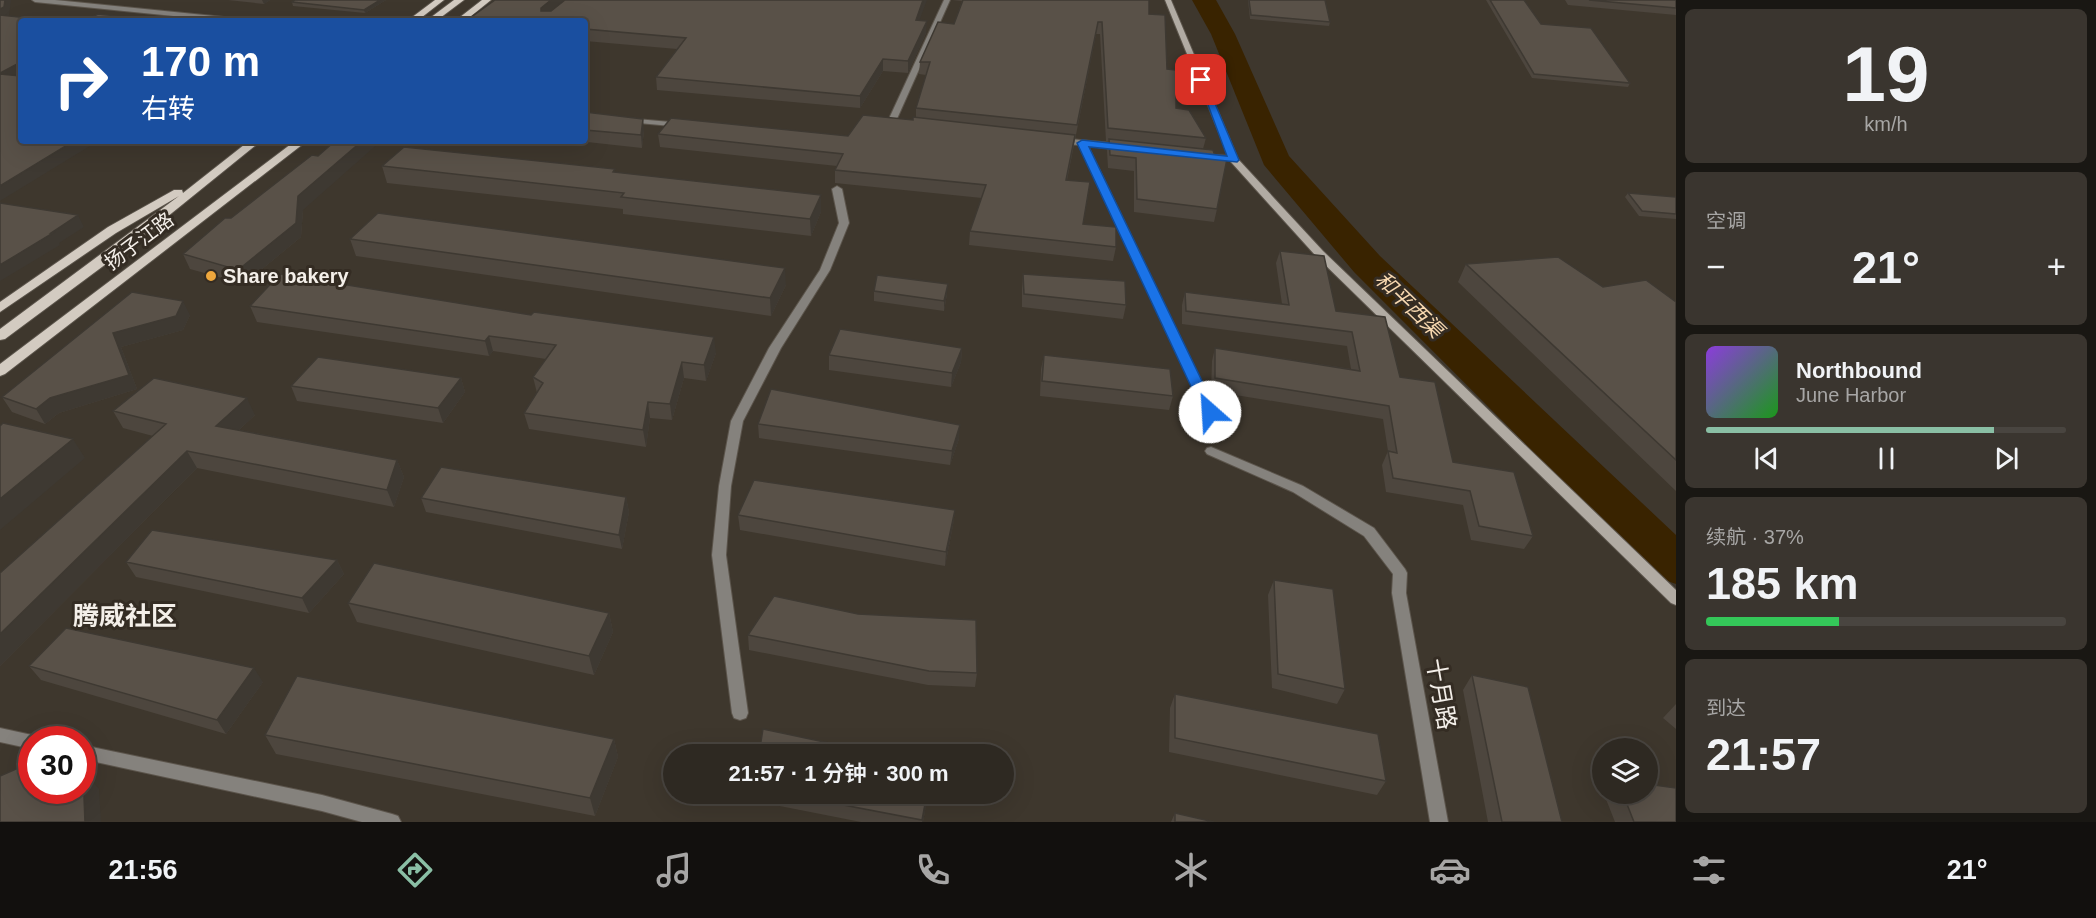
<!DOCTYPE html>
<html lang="zh">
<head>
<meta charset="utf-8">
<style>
  :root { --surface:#2e2922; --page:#3a352f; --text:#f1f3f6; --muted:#a7a6a5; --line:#494540; --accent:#8abfa5 }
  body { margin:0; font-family:Arial,"Noto Sans SC",sans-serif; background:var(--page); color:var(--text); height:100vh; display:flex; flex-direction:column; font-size:22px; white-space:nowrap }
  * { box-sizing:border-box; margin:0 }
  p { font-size:20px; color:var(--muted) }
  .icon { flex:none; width:33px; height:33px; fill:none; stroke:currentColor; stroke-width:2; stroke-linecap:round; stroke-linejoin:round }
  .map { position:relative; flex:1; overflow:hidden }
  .details { display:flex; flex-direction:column; gap:9px; padding:9px; background:#191713; width:420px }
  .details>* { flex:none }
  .top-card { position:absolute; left:18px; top:18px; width:570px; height:126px; border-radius:6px; box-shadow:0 6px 24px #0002,0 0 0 2px var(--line); background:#1a4fa0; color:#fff; overflow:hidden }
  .tools { position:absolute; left:1592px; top:738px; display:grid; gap:12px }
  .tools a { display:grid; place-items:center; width:66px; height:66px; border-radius:50%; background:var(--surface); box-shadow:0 6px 24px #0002,0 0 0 2px var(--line); font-size:30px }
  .speed { position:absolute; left:18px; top:726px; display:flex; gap:12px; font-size:30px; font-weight:700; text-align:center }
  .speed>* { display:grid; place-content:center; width:78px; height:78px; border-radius:50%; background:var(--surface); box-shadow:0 6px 24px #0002,0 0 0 2px var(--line); line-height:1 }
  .speed .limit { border:9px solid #d22; background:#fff; color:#111 }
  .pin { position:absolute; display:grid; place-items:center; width:51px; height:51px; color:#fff; margin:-26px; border-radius:12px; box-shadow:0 3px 9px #0006 }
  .me { position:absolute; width:66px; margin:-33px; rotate:334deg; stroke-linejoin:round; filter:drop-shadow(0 0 4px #0008) }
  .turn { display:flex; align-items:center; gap:21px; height:126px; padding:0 24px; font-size:27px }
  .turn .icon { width:78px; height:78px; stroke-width:2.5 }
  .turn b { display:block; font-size:42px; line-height:51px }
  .big { font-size:45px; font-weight:600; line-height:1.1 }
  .details .card { flex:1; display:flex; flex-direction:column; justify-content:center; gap:9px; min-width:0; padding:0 21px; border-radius:9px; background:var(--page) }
  .details .dial { align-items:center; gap:0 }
  .dial b { font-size:78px; line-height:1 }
  .song { display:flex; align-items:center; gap:18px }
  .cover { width:72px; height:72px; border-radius:9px; background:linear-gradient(135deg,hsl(270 70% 55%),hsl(120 70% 35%)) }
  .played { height:6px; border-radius:3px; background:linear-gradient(90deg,var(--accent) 80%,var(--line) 80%) }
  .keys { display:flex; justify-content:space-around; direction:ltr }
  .heat { display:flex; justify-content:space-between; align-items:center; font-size:33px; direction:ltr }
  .charge { height:9px; border-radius:4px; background:linear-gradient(90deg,#34c759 37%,var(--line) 0) }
  .trip { position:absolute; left:663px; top:744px; width:351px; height:60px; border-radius:30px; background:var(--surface); box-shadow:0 6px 24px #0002,0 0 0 2px var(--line); font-weight:600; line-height:60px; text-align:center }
  .dock { display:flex; height:96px; justify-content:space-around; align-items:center; background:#12100e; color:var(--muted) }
  .dock .icon { width:42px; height:42px }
  .dock .current { color:var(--accent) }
  .dock b { font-size:27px; color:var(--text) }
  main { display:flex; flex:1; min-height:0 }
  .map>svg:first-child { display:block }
</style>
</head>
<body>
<main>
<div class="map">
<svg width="1676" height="822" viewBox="0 0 1676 822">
  <rect width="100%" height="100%" fill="#3e372d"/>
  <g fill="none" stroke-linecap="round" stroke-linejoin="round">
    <path fill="#392300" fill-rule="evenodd" d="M1192,0H1216L1235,34L1289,156L1380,256L1676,535V584L1659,578L1354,272L1264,165L1211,34Z"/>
    <g stroke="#5b544b" stroke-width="2">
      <path id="street" d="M32,0H55L244,19L247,21H223L35,2Z
        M944,0H950L896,121L906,124L902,126L888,125L887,123Z
        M625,118L682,123L686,125L682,127L628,122H625Z
        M1059,138L1123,144L1127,147L1123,150L1088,146L1216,412L1214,415L1210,416L1204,412L1079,145L1056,143L1055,141Z
        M837,186L842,189L849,223L830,270L781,348L743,421L731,486L726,555L748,713L746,718L740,720L734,718L732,713L712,555L719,486L731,421L769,348L820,270L839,223L832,189Z
        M1211,447L1303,486L1374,528L1405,569L1407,573L1406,593L1448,822H1430L1392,593L1393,574L1364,536L1293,492L1207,454L1205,451L1207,448Z
        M0,728L32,735L39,740H32V749L0,742Z
        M82,745L322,795L392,814L398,816L401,822H362L322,811L82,759Z"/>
    </g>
    <g stroke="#5b544b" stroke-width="2">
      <path id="secondary" d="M1165,0H1171L1238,159L1323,251L1676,590V605L1671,603L1315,255L1231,162Z"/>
    </g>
    <g stroke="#5b544b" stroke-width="2">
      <path id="primary" d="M435,0H444L417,21H407Z
        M454,0H464L436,21H426Z
        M482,0H491L465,21H455Z
        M249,141H261L141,238L5,339L0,340V329L179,196L116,233L0,312V302L108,227L174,190H182L183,193Z
        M295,141H307L5,374L0,376V364Z"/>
    </g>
    <use href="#street" fill="#85827d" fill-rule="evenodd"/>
    <use href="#secondary" fill="#b1aba3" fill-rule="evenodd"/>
    <use href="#primary" fill="#d3cbc1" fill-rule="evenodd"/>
  </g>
  <path fill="#4d463e" d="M228,0H270L264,4Z
    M386,0L365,13L293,6L292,2Z
    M952,0H1149V14L1167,69L1176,108L1206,138L1203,149L1217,209L1214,222L1134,212V171L1108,168L1107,151L1108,141H1106L1100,34H1096L1067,180L1083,224L1116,247L1113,261L969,245L970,231L982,198L835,183V170L837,166L660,147L658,134L848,136L913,120L916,118V108L926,75L919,74L920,62L954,24L962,1Z
    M1248,0H1325L1330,22L1329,26L1250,19Z
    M1486,0H1524L1541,24L1630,83L1628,87L1532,78Z
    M1565,0H1675L1676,1V15L1568,5Z
    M585,21H919L926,33L908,73L883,71L860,108L657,90L656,77L677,49L585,41Z
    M585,112L644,131L642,148L578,141H585Z
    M382,166L615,172L821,212L811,236L623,214V209L387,183Z
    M1628,193L1676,197V219L1639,216L1625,197Z
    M303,210L301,237L244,284L190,269L183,254Z
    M350,239L786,285L771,316L356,256Z
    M1280,251L1336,311L1400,377L1453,462L1533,536L1524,549L1471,540L1463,505L1386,492L1382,465L1388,451L1383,419L1211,391L1212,361L1215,348L1351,369L1347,346L1182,324V305L1185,292L1282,304L1276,263Z
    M1466,264L1603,287L1676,302V491L1458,282Z
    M1023,274L1126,305L1123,319L1022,307V288Z
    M874,291L947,294L944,311L874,301Z
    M250,306L716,353L706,381L684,378L672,420L650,418L646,447L529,429L524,413L537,393L533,377L546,359L493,351L489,356L257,322Z
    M190,315L183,330L121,347L137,389L59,413L45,424L12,412L2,397Z
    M962,348L961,362L951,387L829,370V355Z
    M1044,355L1173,396L1169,410L1040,396L1041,369Z
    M461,378L465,392L443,423L297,401L291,386Z
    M113,411L255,415L239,430L397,460L404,477L394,507L197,468L0,666V573L153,436L123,428Z
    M758,424L959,439L950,465L759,438Z
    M626,497L629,512L622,549L426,512L421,498Z
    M955,510L953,525L945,566L740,530L738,515Z
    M337,560L344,574L309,613L136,577L126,562Z
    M1274,580L1345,689L1337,704L1272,688L1268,595Z
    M348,603L609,613L613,632L594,675L357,622Z
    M748,635L977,673L975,687L928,685L749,650Z
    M29,666L263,682L226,734L41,680Z
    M1472,675L1562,822H1488L1463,690Z
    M1175,694L1386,781L1377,795L1169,752L1170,708Z
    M1676,704V729L1663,718Z
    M265,735L614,739L618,757L595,816L276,754Z
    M754,794H928L923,822H861L754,801Z
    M1604,794H1647L1676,822H1615Z
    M1175,813L1214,822H1171Z"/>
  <path fill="#3e3932" d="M5,0H11L9,17L0,21V9Z
    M262,0H270L264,4Z
    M380,0H386L365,13L364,10Z
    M551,0H566L544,19L541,8Z
    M923,0H927L915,32L916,20Z
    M927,21L926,33L908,73V61Z
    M883,59V71L860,108V96Z
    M21,62V75L4,84L0,77V73Z
    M643,119L644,131L642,148L641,135Z
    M74,141H98L0,201V186Z
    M362,141H381L303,210L301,237L244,284L238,270L298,196Z
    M821,195V212L811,236L810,219Z
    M78,215L84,227L59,243L60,245L0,281V265Z
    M785,268L786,285L771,316L770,298Z
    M948,284L947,294L944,311V301Z
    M183,301L190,315L183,330L121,347L137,389L59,413L45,424L36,409L113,333Z
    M489,336L493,351L489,356L485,341Z
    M714,337L716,353L706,381L704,365Z
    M962,348L961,362L951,387L952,373Z
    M682,362L684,378L672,420L670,404Z
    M461,378L465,392L443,423L438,408Z
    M247,398L255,415L225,443L216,426Z
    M648,402L650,418L646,447L643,430Z
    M960,425L959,439L950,465L952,451Z
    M73,439L85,458L0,530V499Z
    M187,451L197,468L0,666V634Z
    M397,460L404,477L394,507L387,490Z
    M626,497L629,512L622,549L619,535Z
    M955,510L953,525L945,566L946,552Z
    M337,560L344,574L309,613L302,598Z
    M609,613L613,632L594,675L589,656Z
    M254,668L263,682L226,734L217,720Z
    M614,739L618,757L595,816L590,798Z
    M83,771L99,789L101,822H85Z
    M927,794H928L923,822H922Z"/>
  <path fill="#595148" stroke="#3e3932" stroke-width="1.5" d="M0,0H5L4,7L0,9Z
    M295,0H380L364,10L292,2Z
    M495,0H551L541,8V11H551L565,0H923L916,20L927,21L908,61L883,59L860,96L656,77L686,38L585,29V21H470V18Z
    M963,0H1149V14L1165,15L1167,69L1176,70V108L1189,110L1206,138L1108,128L1102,22H1098L1077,125L916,108L930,62H920L938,22L954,24Z
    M1249,0H1325L1330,22L1251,15Z
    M1490,0H1524L1541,24L1591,28L1630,83L1534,74Z
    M1589,0H1675L1676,1V8Z
    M98,14L166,21H84Z
    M0,15L57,21H21V62L0,73Z
    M0,74L21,76V141H74L0,186Z
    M585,112L643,119L641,135L585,130Z
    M863,115L913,120V117L1075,135L1066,180L1090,182L1083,224L1116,227V247L970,231L986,185L835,170L843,154L658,134L671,118L848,136Z
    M1109,139L1213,150L1214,153L1228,154L1217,209L1137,199L1136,158L1110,155Z
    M335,141H362L298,196L296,223L238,270L183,254L225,218H231L312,155L318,156Z
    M404,147L615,169L613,172L821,195L810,219L621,197L624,193L382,166Z
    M1628,193L1676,197V214L1642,211Z
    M0,203L78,215L51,233H53L0,265Z
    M378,213L785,268L770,298L350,239Z
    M1280,251L1324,256L1336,311L1385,317L1400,377L1435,382L1453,462L1514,472L1533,536L1479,526L1470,491L1393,478L1388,451L1397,453L1389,406L1215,378V348L1360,371L1352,332L1186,311L1185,292L1289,305Z
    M1558,257L1603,287L1646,280L1676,302V460L1466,264Z
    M280,274L531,315L534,312L714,337L704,365L682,362L670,404L648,402L643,430L524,413L543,383L533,377L556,345L489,336L485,341L250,306Z
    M1023,274L1125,281L1126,305L1024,294Z
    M877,275L948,284L944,301L874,291Z
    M132,292L183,301L176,316L113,333L129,375L50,398L36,409L2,397Z
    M840,329L962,348L952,373L829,355Z
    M1044,355L1170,369L1173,396L1042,381Z
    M318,357L461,378L438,408L291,386Z
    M154,378L247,398L216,426L397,460L387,490L187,451L0,634V573L166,424L113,411Z
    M771,389L960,425L952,451L758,424Z
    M3,423L73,439L0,499V426Z
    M441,467L626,497L619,535L421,498Z
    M754,480L955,510L946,552L738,515Z
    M152,530L337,560L302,598L126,562Z
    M374,563L609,613L589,656L348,603Z
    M1274,580L1333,589L1345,689L1278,674Z
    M774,596L858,614L976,620L977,673L929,671L748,635Z
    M66,628L254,668L217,720L29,666Z
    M1472,675L1528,687L1562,822H1502Z
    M297,676L614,739L590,798L265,735Z
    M1175,694L1378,734L1386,781L1175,738Z
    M763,729L881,754H759Z
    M32,762V790H82L83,771L85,822H0V776Z
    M1647,784L1676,788V822H1634L1623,794H1647Z
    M786,794H927L922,820Z
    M1175,813L1214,822H1175Z"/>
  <path fill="#1a73e8" stroke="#114b97" stroke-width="1.5" d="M1198,78L1205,80L1239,160L1237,162L1089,147L1217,412L1210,416L1203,412L1077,143L1082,140L1227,156Z"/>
  <circle fill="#eea73d" stroke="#342c23" stroke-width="2" cx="211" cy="276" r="6"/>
  <g text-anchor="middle" stroke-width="6" stroke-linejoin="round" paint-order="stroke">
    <g font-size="20" fill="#f4efe9" stroke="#342c23">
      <text transform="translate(139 241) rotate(-37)" y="7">扬子江路</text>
    </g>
    <g font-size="20" font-weight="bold" fill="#f4efe9" stroke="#342c23" text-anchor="start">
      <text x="223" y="283">Share bakery</text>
    </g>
    <g font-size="21" font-style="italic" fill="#f7d8b0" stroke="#342c23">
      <text transform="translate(1409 305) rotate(44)" y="7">和平西渠</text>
    </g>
    <g font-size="24" fill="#f4efe9" stroke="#342c23">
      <text transform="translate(1441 694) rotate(80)" y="8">十月路</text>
    </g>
    <g font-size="26" font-weight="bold" fill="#f4efe9" stroke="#342c23">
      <text x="125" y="625">腾威社区</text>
    </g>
  </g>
</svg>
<div class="tools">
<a><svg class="icon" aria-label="layers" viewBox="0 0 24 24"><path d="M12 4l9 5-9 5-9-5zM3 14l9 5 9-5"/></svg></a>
</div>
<div class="speed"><div class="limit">30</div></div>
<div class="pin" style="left:1201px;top:80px;background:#d93025"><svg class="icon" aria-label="arrive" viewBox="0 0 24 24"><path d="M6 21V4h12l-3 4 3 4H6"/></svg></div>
<svg class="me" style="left:1210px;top:412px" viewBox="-20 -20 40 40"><circle r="19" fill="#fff"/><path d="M0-13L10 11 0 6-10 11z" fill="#1a73e8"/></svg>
<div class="trip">21:57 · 1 分钟 · 300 m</div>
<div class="top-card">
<div class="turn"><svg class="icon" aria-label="right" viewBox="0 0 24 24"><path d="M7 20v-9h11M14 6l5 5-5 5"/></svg><div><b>170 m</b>右转</div></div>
</div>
</div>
<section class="details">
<div class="card dial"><b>19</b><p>km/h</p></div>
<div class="card"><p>空调</p>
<div class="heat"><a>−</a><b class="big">21°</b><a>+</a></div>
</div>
<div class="card">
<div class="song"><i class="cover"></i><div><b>Northbound</b><p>June Harbor</p></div></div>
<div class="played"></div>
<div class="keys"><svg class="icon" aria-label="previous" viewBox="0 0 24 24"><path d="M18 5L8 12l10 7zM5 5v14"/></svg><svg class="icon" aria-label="pause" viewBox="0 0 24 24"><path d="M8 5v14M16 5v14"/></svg><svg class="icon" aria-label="next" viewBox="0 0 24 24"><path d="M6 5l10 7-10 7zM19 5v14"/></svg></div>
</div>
<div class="card"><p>续航 · 37%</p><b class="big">185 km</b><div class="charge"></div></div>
<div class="card"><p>到达</p><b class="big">21:57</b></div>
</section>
</main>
<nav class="dock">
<b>21:56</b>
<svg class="icon current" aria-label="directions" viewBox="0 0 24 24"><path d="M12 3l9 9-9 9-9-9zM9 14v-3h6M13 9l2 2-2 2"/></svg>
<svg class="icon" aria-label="music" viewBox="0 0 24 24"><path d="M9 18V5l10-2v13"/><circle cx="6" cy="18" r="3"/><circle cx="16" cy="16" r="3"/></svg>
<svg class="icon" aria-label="phone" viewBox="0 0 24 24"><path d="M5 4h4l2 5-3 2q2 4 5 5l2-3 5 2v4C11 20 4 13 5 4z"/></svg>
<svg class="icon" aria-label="climate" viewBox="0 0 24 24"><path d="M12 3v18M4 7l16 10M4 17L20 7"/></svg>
<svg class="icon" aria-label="car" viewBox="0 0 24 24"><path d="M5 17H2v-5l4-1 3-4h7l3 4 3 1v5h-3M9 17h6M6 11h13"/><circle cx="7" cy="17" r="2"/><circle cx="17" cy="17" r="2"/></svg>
<svg class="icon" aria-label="filters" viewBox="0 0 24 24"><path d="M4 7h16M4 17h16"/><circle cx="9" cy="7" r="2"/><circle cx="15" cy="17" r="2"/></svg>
<b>21°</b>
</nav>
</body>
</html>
